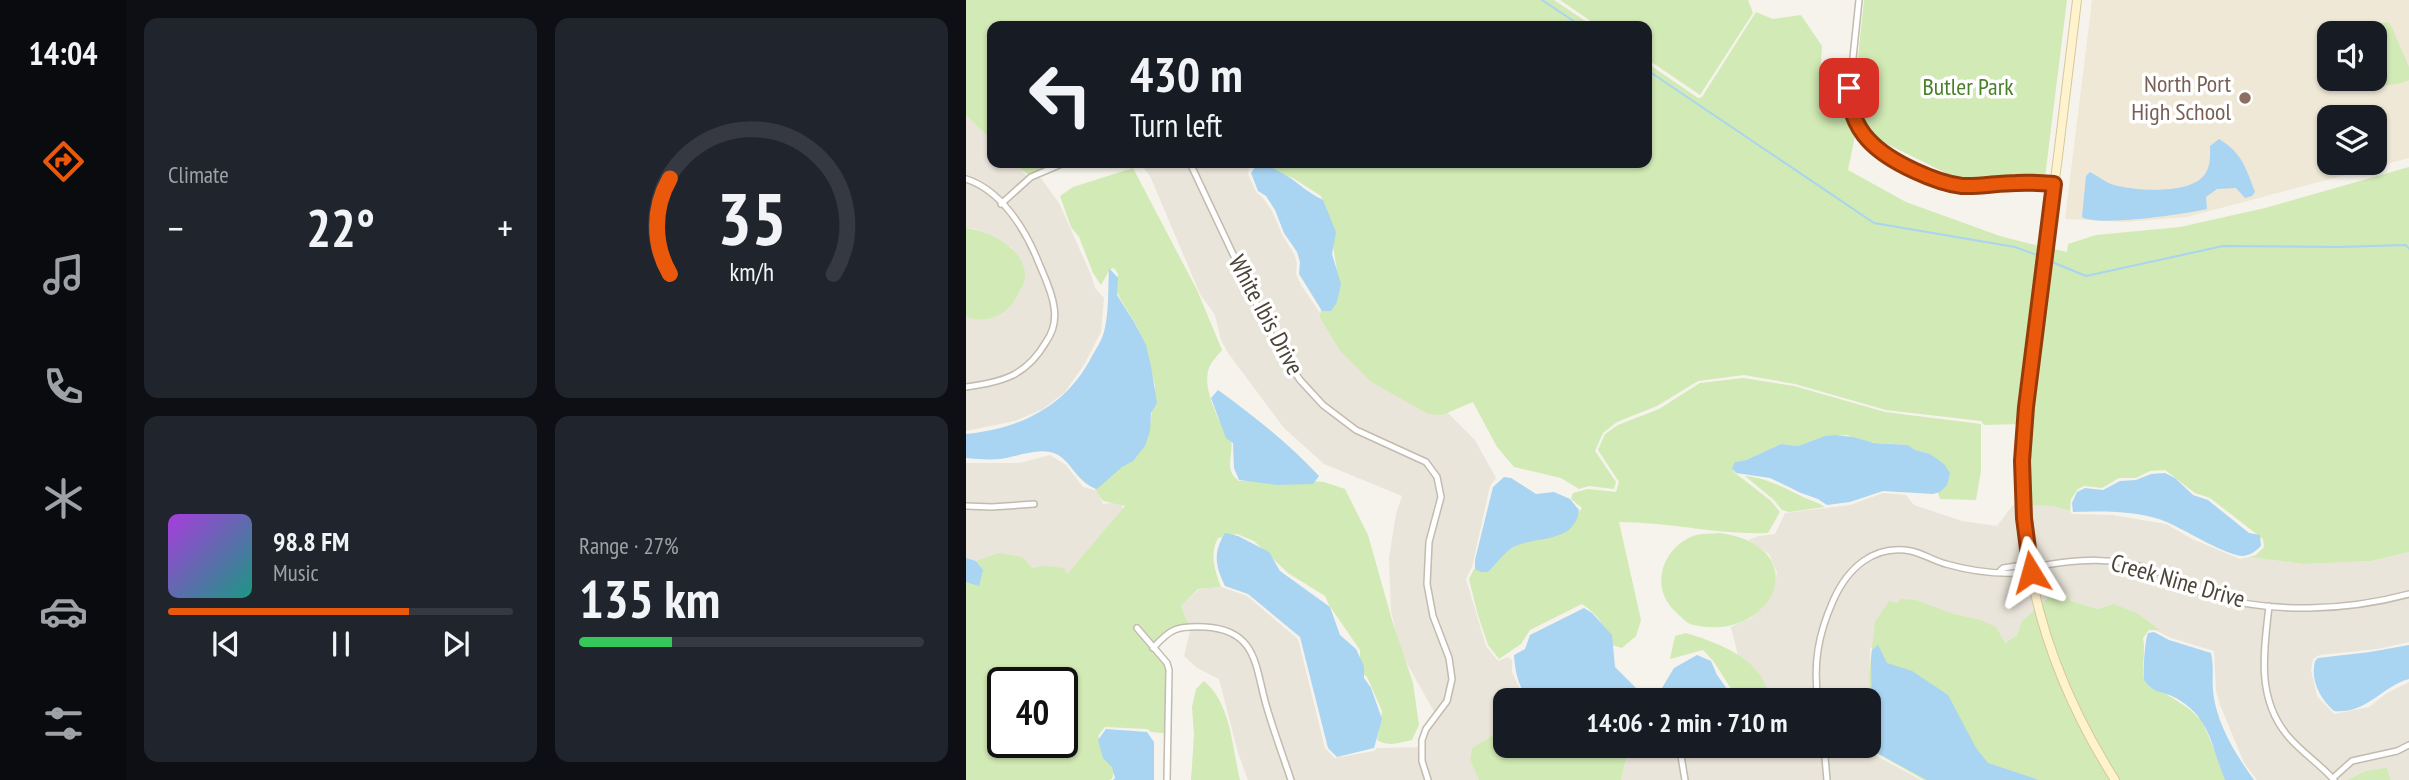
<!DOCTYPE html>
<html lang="en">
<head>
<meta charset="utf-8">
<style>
  :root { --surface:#171b24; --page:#20242c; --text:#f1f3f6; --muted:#9ea1a6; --line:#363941; --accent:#ea580c }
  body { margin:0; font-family:"PT Sans Narrow",sans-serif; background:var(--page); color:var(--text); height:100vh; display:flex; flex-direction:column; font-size:26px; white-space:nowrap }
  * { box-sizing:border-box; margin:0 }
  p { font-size:23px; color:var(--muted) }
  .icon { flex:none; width:38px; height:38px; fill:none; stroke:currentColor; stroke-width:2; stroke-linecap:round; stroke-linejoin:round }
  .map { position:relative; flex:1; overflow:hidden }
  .details { display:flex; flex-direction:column; gap:18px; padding:18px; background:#0d0f14; width:840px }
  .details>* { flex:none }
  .guide { position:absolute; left:21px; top:21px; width:665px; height:147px; border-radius:14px; box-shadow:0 2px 5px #0004; background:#171b24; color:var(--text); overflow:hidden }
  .fabs { position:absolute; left:1351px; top:21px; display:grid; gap:14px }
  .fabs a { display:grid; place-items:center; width:70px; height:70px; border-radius:14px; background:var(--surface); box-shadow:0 2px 5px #0004; font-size:35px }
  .speed { position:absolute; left:21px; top:667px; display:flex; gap:14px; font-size:35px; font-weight:700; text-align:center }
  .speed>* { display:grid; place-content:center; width:91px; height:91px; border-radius:50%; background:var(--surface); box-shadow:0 2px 5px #0004; line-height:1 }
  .speed .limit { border:4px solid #111; border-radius:10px; background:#fff; color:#111 }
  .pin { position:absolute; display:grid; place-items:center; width:60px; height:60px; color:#fff; margin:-30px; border-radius:14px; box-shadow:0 4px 10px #0006 }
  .me { position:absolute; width:77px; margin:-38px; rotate:352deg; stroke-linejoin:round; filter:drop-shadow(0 0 5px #0008) }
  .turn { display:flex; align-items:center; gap:24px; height:147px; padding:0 28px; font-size:32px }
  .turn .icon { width:91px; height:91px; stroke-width:2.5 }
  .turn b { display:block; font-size:49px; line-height:60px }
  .big { font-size:52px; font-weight:700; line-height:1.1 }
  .details .card { flex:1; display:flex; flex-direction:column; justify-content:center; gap:10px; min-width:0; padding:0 24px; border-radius:14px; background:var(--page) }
  .details .dial { align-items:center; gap:0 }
  .dial svg { height:182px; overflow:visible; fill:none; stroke:var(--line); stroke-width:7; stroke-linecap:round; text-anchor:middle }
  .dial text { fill:var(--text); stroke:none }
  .song { display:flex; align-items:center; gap:21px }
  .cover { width:84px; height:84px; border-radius:10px; background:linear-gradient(135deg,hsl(280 70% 55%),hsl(170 70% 35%)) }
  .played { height:7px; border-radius:4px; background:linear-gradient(90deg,var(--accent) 70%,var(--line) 70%) }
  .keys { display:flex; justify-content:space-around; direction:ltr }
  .heat { display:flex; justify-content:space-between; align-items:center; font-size:38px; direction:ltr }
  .charge { height:10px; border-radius:5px; background:linear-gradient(90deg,#34c759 27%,var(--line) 0) }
  .details .tiles { flex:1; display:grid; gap:18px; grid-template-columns:repeat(2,1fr) }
  .trip { position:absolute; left:527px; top:688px; width:388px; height:70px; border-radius:14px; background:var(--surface); box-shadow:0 2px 5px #0004; font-weight:700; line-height:70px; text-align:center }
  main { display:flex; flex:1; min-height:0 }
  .menu { display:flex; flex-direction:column; width:126px; justify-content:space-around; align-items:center; background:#090b0e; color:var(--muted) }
  .menu .icon { width:49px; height:49px }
  .menu .on { color:var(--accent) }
  .menu b { font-size:32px; color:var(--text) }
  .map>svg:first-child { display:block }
</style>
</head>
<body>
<main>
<nav class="menu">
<b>14:04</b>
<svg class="icon on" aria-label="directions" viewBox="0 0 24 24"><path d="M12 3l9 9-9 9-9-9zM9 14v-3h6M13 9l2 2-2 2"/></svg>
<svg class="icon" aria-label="music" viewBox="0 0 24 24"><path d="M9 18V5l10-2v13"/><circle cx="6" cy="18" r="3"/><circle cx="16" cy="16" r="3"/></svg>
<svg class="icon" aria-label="phone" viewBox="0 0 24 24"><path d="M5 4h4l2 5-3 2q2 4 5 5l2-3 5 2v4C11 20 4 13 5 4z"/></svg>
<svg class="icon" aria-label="climate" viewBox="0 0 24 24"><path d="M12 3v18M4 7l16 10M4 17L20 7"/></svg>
<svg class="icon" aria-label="car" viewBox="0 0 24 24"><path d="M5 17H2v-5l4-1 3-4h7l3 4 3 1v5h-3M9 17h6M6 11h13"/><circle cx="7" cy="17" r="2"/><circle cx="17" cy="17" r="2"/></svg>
<svg class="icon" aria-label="filters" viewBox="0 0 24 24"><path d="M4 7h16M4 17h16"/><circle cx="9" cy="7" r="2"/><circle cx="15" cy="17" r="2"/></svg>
</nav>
<section class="details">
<div class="tiles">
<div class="card"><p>Climate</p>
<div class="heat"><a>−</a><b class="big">22°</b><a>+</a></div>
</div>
<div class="card dial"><svg viewBox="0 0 100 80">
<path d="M14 69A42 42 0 1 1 86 69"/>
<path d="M14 69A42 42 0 0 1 14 27" stroke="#ea580c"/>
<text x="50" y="56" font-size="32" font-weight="700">35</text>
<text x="50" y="72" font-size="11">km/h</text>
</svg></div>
<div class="card">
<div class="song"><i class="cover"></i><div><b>98.8 FM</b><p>Music</p></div></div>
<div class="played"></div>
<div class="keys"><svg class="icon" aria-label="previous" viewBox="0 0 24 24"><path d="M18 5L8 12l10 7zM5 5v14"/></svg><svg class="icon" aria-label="pause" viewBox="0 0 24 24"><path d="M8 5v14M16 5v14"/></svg><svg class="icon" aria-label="next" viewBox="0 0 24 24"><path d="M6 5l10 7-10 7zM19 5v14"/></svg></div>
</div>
<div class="card"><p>Range · 27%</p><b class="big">135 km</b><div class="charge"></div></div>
</div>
</section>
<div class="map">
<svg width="1443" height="780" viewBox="0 0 1443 780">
  <rect width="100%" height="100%" fill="#f6f3ec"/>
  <path fill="#eae5da" d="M0,115L26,141V163H48L60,175L74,177L93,203L126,277L129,288L138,298L135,332L119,363L99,392L77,409L49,421L0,431V317L2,318L46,248L29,237L9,229L0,228Z
    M174,163H281L283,170L282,174L290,192L297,198L306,211L316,234L328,254L331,263L330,274L335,285L354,313L481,412L509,440L530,478L524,486L506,567L500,579L520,646L532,661L542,657L546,660V672L559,700H539L538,729L506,748L504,760L513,780H282L272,753L253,679L231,668L218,656L224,631L215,606L233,589L255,587L281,596L332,639L359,748L369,758L408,751L411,748L455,747L460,733L471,717L435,653L425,611L423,558L430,514L436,496L358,464L318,428L262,353L255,340L249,315L234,294L184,176Z
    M84,455L100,465L117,487L132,491L137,504L155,502L157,509L99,576L18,559L10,561L0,558V463H53Z
    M917,493L940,495L948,505L996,521L1031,526L1047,505H1053L1063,582L1069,609L1056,621L1051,635L1039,643L1012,619L984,613L929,609L910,643L904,649L903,700H804L774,664L765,627L785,618L797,608L809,586L811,572L803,554L782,540L793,536L809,534L819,513L884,505Z
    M1060,505L1087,506L1104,511L1106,514L1146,515L1200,524L1226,539L1274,559L1283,557L1337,564L1405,561L1443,552V642L1411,649L1354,655L1347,659L1345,670L1351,696L1368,714L1403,707L1421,693L1443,682V780H1425L1421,768L1399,771L1381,780H1291L1278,763L1254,705L1250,691L1248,651L1205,638L1189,630H1183L1184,628L1140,611L1105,601L1075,604L1068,567Z
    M903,724L905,744L911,756L955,780H655L663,746H903Z"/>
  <path fill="#efe8d6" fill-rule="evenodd" d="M1126,0H1443V158L1221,217L1158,222L1099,219ZM1363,33H1409V79H1363ZM1363,117H1409V163H1363Z"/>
  <path fill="#d2eab5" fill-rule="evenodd" d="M0,0H588L627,26H26V141L0,115Z
    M594,0H782L787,13L734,95L681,59V26H632Z
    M898,0H1101L1079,177L994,180L907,137L888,96Z
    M790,12L807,19L835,15L856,46L853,99L883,116L890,131L882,170L940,202L1034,236L1077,247L1055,424L1018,425L1015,421L920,410L829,384L778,375L732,381L691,406L651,422L637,433L629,451L650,482L648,489L623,486L613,489L595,478L548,467L531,447L507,402L476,415L462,414L404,381L375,352L354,318L355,308L372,276L361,211L355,196L327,178L310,172L302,163H681V63L732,98L736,97Z
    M1420,22L1424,23L1443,67V80C1426,87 1409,87 1392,79H1409V33H1394Z
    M48,163H103C75,172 73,188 48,163Z
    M1443,167V552L1405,561L1337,564L1283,557L1290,555L1298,547L1297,539L1244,498L1229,493L1199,470L1184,471L1170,478H1153L1136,488L1118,486L1112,489L1105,499L1104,511L1087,506L1060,505C1059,419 1073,334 1084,248L1101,252L1102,244L1130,235L1214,227L1299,208Z
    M167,168L231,290L256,350C252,355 245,362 243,368C237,384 247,407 254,422C257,428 264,433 265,440C268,455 257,470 273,481L335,480L358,482L379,489L402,535L426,620L447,683L453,725L446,740C433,743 423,747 411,740L416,711L401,677L394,671V650L363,605L359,596L322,573L288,541L271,534L252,538C243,554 249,571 255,587L232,589L215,606L223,627L212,629L187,647C192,652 199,658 201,665C209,685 206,712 205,734L185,732L181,729L139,727L132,736L149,768L146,779L143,780H0V581L17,570L10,561L33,553L56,557L66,568L78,566L98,568L101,574L159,506L137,501L127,486L160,464L183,430L188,399L189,386L179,345L170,325L148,288L152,274L148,268L144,269L135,285L127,273L113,237L105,227L94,196L107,187ZM37,682H96V742H37Z
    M0,228C24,231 60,249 59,277C59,282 55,288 53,292C43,315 23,324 0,317Z
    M777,378L828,386L919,412L1015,424V471L1010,500L974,499L972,493L981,484L974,462L964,454L948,450L942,445L899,442L881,435L859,436L832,446L815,444L780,460L769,462L768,472L805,501L814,512L802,533C752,535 703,522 653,522L675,620L670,636L656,648L643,644C640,626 631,614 616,604L564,630L555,644L533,659L522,645L511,612L503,579L508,569H518L552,544L608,518L616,508L605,499L607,493L622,489L650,492L653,482L632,450L639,434L652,425L693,409L734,383Z
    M779,476C800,478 815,486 833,495C842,500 850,501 859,507L823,512L816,510L808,500Z
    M754,533C851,547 808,643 728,625C721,624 716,618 711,613C683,589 695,549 727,536C735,533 746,534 754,533Z
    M1094,588L1105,601L1132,609L1148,604L1172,614L1194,630H1183L1177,638C1180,653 1175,665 1178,680L1222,708L1236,721L1261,780H1153L1121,726L1095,669L1075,604Z
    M934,599L950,600L984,613L1012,619L1030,627L1039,643L1051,635L1056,621L1069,609C1086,671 1111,726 1145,780H958L905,750L903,675L909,622L923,601L932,603Z
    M720,633C744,640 779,653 793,674C799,682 802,692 806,700H776L769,695L748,662L737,650L704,659L709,636Z
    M238,681C265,703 266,747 274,780H225L228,735L226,707L230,689Z
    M539,728V746H663L655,780H513L504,760L506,748Z
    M1418,768H1421L1425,780H1381L1399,771Z"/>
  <path fill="#a9d4f2" d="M1253,139C1276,153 1280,168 1289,192L1286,196L1279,198L1270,188L1251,189L1240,197L1241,209C1220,214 1132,227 1116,217L1120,176L1124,172C1132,176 1140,183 1148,185C1170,191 1225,195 1239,174C1245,165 1244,155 1244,146Z
    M292,163H300C310,171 322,175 331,183C340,190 347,195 357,200L370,232L366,254L375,284L371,302L365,311H356L333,274L334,262L331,252L318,233L309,210L300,196L292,191L285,173Z
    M143,268L152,278L151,295L168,322L180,345L185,366L191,403L185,413L184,431L179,446L167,461L156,467L131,489C108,482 105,456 84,452C68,449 50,457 34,459C22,460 11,459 0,458V434C54,429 101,406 126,356C130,349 136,340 138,332C143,313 142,288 143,268Z
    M252,390C288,416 323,444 353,476L347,484L311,485L273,480L268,468L267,443L260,438L245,398Z
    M869,435L887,437L908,443L942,445L949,450L964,454L978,464L984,473L981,485L974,492L967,494L917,491L884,502L861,505L852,499L835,493L804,478L770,473L766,468L769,462L780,460L815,444L832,446L859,436Z
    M1199,473L1209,478L1227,495L1242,500L1283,533L1294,535L1295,546C1290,551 1285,555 1277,556C1261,556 1219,530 1203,523C1175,510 1137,511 1107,512L1106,503L1111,492L1119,488L1137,490L1154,481L1170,480L1185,474Z
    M538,477L545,478L570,494L588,492L604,499L613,510C609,545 567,535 546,548C537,554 530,564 522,572H515L509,569V560L527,487Z
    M259,533L272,536L303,552L314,571L364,607L374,635L390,649L398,666V678L405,688L416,719L408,748L371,757L362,748L334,637L282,594L259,586C249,565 247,553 259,533Z
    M0,558L10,561L17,570L13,586L0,582Z
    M618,608L626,613L646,635L649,667L675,693H693L708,668L731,655L745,661L751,675L769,700H733L723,696L710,700H641L619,691L586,696L581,700H563C552,687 549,671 548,655L559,649L564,635Z
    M1188,632L1203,640L1245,653C1248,666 1246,678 1247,691C1250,723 1270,755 1288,780H1259C1245,746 1245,718 1210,698C1196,690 1189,695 1178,680C1177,672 1179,639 1182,633Z
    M912,645L921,663L946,671L982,695L1010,748L1022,763L1073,780H961L913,754L908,744L906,720L905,659L906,650Z
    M1443,645V679C1415,687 1401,714 1368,711C1354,699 1344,680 1349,661L1352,658L1404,652Z
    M140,729L181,732L188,742V780H147L149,778L146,767L137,758L132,740Z"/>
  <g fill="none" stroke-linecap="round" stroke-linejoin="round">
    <path stroke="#a9d4f2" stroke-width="2" d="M576,0L615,26
      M681,70L908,223L1049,247L1076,257
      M1081,260L1120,276L1257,246L1372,247L1440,245L1443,249"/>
    <g stroke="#c2bbae" stroke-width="8">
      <path id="street" d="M893,0L883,96L889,122L904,143L935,165L987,184H1088
        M224,163L308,341L334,380L357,405L390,430L460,462L471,477L475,497L463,542L461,584L467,616L483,658L486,679L481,701L460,729L456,740V761L462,780
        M0,179C35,190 59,229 72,261C78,276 86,291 88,307C90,319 87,332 80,342C60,376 37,382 0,387
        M35,204L65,177L98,163
        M0,506L26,507L68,504
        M1064,568C1110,559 1150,555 1195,573C1211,580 1225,590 1243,595C1306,614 1380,611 1443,594
        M1033,572L1037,568L1064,564
        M1303,606C1298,651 1290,697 1321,735C1335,752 1354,764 1368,780
        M171,628L201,663L203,670L201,780
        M187,648C205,628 211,626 239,627C293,630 289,669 301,708C308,732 317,756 325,780
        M852,700C847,664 852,635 867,601C881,569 907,544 945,551C958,554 968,561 980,564C1008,572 1037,575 1065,572
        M858,746L861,780
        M715,756L719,780
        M1367,778L1386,761L1431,751L1443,745"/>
    </g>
    <g stroke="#d6c79b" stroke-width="10">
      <path id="secondary" d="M1111,0C1100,91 1089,183 1077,274C1068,342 1055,411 1056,480C1056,588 1092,690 1149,780"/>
    </g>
    <use href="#street" stroke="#fff" stroke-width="5"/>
    <use href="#secondary" stroke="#fff3cd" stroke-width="8"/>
  </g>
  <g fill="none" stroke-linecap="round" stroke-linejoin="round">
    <g stroke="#983908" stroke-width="18">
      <path id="route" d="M883,88C883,132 912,154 949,171C964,178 979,184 996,186C1014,187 1032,183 1050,183C1063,182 1076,183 1088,184L1060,407L1056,461L1058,518L1065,572"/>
    </g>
    <use href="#route" stroke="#ea580c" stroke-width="12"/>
  </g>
  <circle fill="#8d6e63" stroke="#fff" stroke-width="2.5" cx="1279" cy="98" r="7"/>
  <g text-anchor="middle" stroke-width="7" stroke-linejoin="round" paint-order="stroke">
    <g font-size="24" fill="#785e54" stroke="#fff" text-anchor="end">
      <text x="1265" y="92">North Port<tspan x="1265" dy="28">High School</tspan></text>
    </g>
    <g font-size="24" fill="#4a7f2a" stroke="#fff">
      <text x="1002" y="95">Butler Park</text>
    </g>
    <g font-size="24" fill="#4b4439" stroke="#fff">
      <text transform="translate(300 315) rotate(62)" y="8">White Ibis Drive</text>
      <text transform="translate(1212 581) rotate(16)" y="8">Creek Nine Drive</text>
    </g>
  </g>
</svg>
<div class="fabs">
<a><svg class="icon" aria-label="sound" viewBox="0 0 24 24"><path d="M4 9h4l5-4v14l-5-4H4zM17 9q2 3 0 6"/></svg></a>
<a><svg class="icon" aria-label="layers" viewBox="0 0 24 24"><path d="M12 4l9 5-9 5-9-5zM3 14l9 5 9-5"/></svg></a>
</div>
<div class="speed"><div class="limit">40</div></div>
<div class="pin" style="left:883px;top:88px;background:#d93025"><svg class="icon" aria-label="arrive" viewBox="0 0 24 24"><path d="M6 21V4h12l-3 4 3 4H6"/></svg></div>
<svg class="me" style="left:1065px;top:572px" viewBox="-20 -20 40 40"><path d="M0-17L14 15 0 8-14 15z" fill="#ea580c" stroke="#fff" stroke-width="4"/></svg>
<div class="trip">14:06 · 2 min · 710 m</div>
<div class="guide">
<div class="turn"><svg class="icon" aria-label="left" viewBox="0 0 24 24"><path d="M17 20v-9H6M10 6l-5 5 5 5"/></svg><div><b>430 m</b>Turn left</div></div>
</div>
</div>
</main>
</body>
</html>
